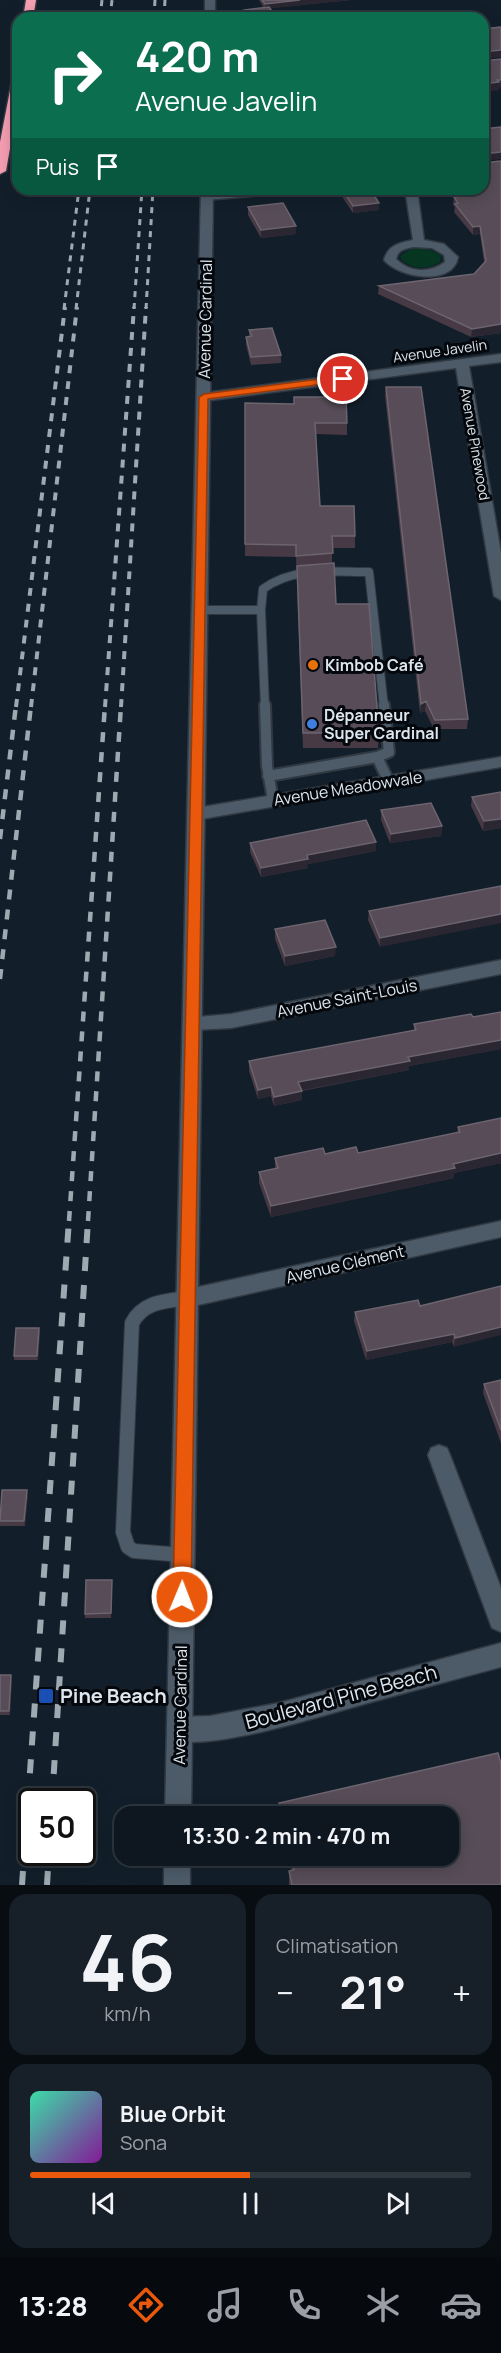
<!DOCTYPE html>
<html lang="fr">
<head>
<meta charset="utf-8">
<style>
  :root { --surface:#0e1720; --page:#172029; --text:#f1f3f6; --muted:#9b9fa5; --line:#2e363e; --accent:#ea580c }
  body { margin:0; font-family:Manrope,sans-serif; background:var(--page); color:var(--text); height:100vh; display:flex; flex-direction:column; font-size:22px; white-space:nowrap }
  * { box-sizing:border-box; margin:0 }
  p { font-size:20px; color:var(--muted) }
  .icon { flex:none; width:33px; height:33px; fill:none; stroke:currentColor; stroke-width:2; stroke-linecap:round; stroke-linejoin:round }
  .map { position:relative; height:1885px; overflow:hidden }
  .drawer { display:flex; flex-direction:column; gap:9px; padding:9px; background:#080d12; flex:1 }
  .drawer>* { flex:none }
  .hud { position:absolute; left:12px; top:12px; width:477px; height:183px; border-radius:18px; box-shadow:0 3px 15px #0003,0 0 0 2px var(--line); background:#0b6e4f; color:#fff; overflow:hidden }
  .speed { position:absolute; left:18px; top:1788px; display:flex; gap:12px; font-size:30px; font-weight:700; text-align:center }
  .speed>* { display:grid; place-content:center; width:78px; height:78px; border-radius:50%; background:var(--surface); box-shadow:0 3px 15px #0003,0 0 0 2px var(--line); line-height:1 }
  .speed .limit { border:3px solid #111; border-radius:9px; background:#fff; color:#111 }
  .pin { position:absolute; display:grid; place-items:center; width:51px; height:51px; color:#fff; margin:-26px; border:3px solid #fff; border-radius:50%; box-shadow:0 2px 6px #0007 }
  .me { position:absolute; width:66px; margin:-33px; rotate:1deg; stroke-linejoin:round; filter:drop-shadow(0 0 4px #0008) }
  .turn { display:flex; align-items:center; gap:21px; height:126px; padding:0 24px; font-size:27px }
  .turn .icon { width:78px; height:78px; stroke-width:2.5 }
  .turn b { display:block; font-size:42px; line-height:51px }
  .then { display:flex; align-items:center; height:57px; padding:0 24px; background:#0003; gap:12px; font-size:22px }
  .big { font-size:45px; font-weight:700; line-height:1.1 }
  .drawer .tile { flex:1; display:flex; flex-direction:column; justify-content:center; gap:9px; min-width:0; padding:0 21px; border-radius:18px; background:var(--page) }
  .drawer .dial { align-items:center; gap:0 }
  .dial b { font-size:78px; line-height:1 }
  .song { display:flex; align-items:center; gap:18px }
  .cover { width:72px; height:72px; border-radius:9px; background:linear-gradient(135deg,hsl(160 70% 55%),hsl(290 70% 35%)) }
  .played { height:6px; border-radius:3px; background:linear-gradient(90deg,var(--accent) 50%,var(--line) 50%) }
  .keys { display:flex; justify-content:space-around; direction:ltr }
  .heat { display:flex; justify-content:space-between; align-items:center; font-size:33px; direction:ltr }
  .drawer .tiles { flex:1; display:grid; gap:9px; grid-template-columns:1fr 1fr }
  .tile:last-child { grid-column:span 2 }
  .trip { position:absolute; left:114px; top:1806px; width:345px; height:60px; border-radius:18px; background:var(--surface); box-shadow:0 3px 15px #0003,0 0 0 2px var(--line); font-weight:700; line-height:60px; text-align:center }
  .menu { display:flex; height:96px; justify-content:space-around; align-items:center; background:#06090d; color:var(--muted) }
  .menu .icon { width:42px; height:42px }
  .menu .active { color:var(--accent) }
  .menu b { font-size:27px; color:var(--text) }
  .map>svg:first-child { display:block }
</style>
</head>
<body>
<div class="map">
<svg width="501" height="1885" viewBox="0 0 501 1885">
  <rect width="100%" height="100%" fill="#121f2a"/>
  <path fill="#063521" d="M425,248L441,255L440,262C428,270 411,270 401,259L400,256L411,249Z"/>
  <g fill="none" stroke-linecap="round" stroke-linejoin="round">
    <g stroke="#313942" stroke-width="10">
      <path id="lane-far2" d="M200,610H261L265,707
        M261,610L263,589C294,566 333,572 369,572L384,707"/>
    </g>
    <g stroke="#313942" stroke-width="14">
      <path id="lane-far1" d="M265,705L267,766L273,800
        M377,757L389,752L384,705
        M268,776L377,757L389,782"/>
    </g>
    <g stroke="#313942" stroke-width="16">
      <path id="lane" d="M183,1555L134,1551L128,1547L123,1532L132,1323C144,1301 166,1301 188,1298"/>
    </g>
    <g stroke="#313942" stroke-width="3">
      <path id="street" d="M256,189H298L292,192L207,200L201,197L207,194Z
        M405,189H417L424,240L444,244L458,257C453,287 399,278 384,260C388,245 399,243 413,240ZM413,247L432,248L444,255L445,262C430,273 410,273 396,259C398,250 404,249 413,247Z
        M501,354V362L469,366L501,553V600L494,596L456,368L204,401L197,397L204,393Z
        M501,757V767L196,820L190,818L188,814L190,810L196,808Z
        M501,960V974L231,1028L193,1030L186,1028L184,1023L186,1018L231,1014Z
        M501,1221V1237L189,1307L182,1304L178,1298L182,1292L189,1289Z
        M439,1445L447,1448L450,1455L501,1588V1632L492,1628L489,1620L428,1455L431,1448Z
        M501,1643V1667C455,1679 409,1692 364,1704C324,1715 206,1753 171,1739L167,1730L171,1721L180,1717L210,1716L279,1703Z"/>
    </g>
    <g stroke="#313942" stroke-width="3">
      <path id="secondary" d="M205,0H215V18H205Z
        M201,189H213L191,1816H165Z
        M164,1856H190V1885H164Z"/>
    </g>
    <g stroke="#313942" stroke-width="3">
      <path id="highway" d="M26,0H36L33,18H23Z
        M18,72V103L6,171L0,174V142L13,75Z"/>
    </g>
    <use href="#lane-far2" stroke="#4d5b69" stroke-width="8"/>
    <use href="#lane-far1" stroke="#4d5b69" stroke-width="10"/>
    <use href="#lane" stroke="#4d5b69" stroke-width="14"/>
    <use href="#street" fill="#4d5b69" fill-rule="evenodd"/>
    <use href="#secondary" fill="#4d5b69" fill-rule="evenodd"/>
    <use href="#highway" fill="#f49eb2" fill-rule="evenodd"/>
    <path stroke="#9ea9b2" stroke-width="3" stroke-dasharray="6 6" stroke-linecap="butt" d="M100,18L102,0
      M110,18L112,0
      M154,18L155,0
      M164,18L165,0
      M64,309L79,189
      M76,309L90,189
      M134,309L142,189
      M146,309L153,189"/>
    <path stroke="#9ea9b2" stroke-width="4" stroke-dasharray="8 8" stroke-linecap="butt" d="M16,707L65,307
      M31,707L77,307
      M105,707L134,307
      M121,707L146,307"/>
    <path stroke="#9ea9b2" stroke-width="4.5" stroke-dasharray="10 10" stroke-linecap="butt" d="M0,839L16,705
      M0,979L31,705
      M69,1221L105,705
      M88,1221L121,705"/>
    <path stroke="#9ea9b2" stroke-width="6" stroke-dasharray="14 14" stroke-linecap="butt" d="M52,1802L88,1220
      M22,1885L69,1220
      M47,1885L49,1852"/>
  </g>
  <path fill="#473a45" d="M259,0H351L270,8L277,18H245L244,17V10L264,8Z
    M337,189H370L379,203V210L353,213Z
    M450,189H483L501,333L471,337L378,294L379,286L474,274L484,262L480,234L473,235L454,212L455,207L453,205L454,197H457Z
    M248,207L296,234L261,238L248,215Z
    M249,330L281,355V363L251,365L246,345V337H249Z
    M386,387L468,719L467,729H434L425,711L420,713L385,396Z
    M245,403L347,423V435L315,434L320,506L355,536V548H332V563L336,604L379,733L378,748H303L296,557L245,556Z
    M501,792V828L483,831L471,806L472,797Z
    M381,810L442,826L441,836L390,843L381,820Z
    M376,842V851L308,864V868L261,877L250,852V843Z
    M501,886L380,947L368,920L369,911Z
    M275,929L335,956L285,966L275,939Z
    M501,1012V1049L409,1066V1070L302,1091V1100L274,1106L271,1096L258,1099L249,1071V1061L414,1030V1024L473,1017Z
    M501,1118V1163L454,1173V1178L271,1217L259,1183V1172L275,1169V1158L325,1154L358,1153L457,1133L458,1127Z
    M501,1286L454,1347L452,1342L366,1360L354,1321L355,1312L420,1306Z
    M39,1328L40,1333L38,1360H14V1356Z
    M501,1380V1443L483,1393L484,1384Z
    M28,1494L25,1526H0V1509Z
    M112,1580L111,1618H85V1614Z
    M0,1675L12,1679L10,1715H0Z
    M498,1753L501,1764V1885H289V1871L291,1870L288,1856H448V1816H279V1803Z"/>
  <path fill="#2b2732" d="M300,0H351L265,9V4Z
    M501,50V57L483,59V52Z
    M497,80H501V87L499,88V90L483,92V84Z
    M501,152V159L483,161V154Z
    M379,203V210L353,213V206Z
    M296,226V234L261,238V230Z
    M480,226V234L473,235V227Z
    M501,324V333L471,337L472,329Z
    M426,701L425,711L420,713L421,704Z
    M501,819V828L483,831L484,821Z
    M442,826L441,836L390,843L391,834Z
    M376,842V851L308,864V868L261,877V868L307,855Z
    M501,914V923L380,947V938Z
    M336,947L335,956L285,966V956Z
    M501,1040V1049L409,1066V1070L298,1091V1082L408,1057Z
    M271,1087V1096L258,1099V1090Z
    M302,1091V1100L274,1106V1097Z
    M501,1153V1163L454,1173V1178L271,1217V1206Z
    M501,1327V1335L454,1347L455,1338Z
    M39,1328L40,1333L38,1360L37,1356Z
    M454,1334L452,1342L366,1360L367,1351Z
    M27,1490L28,1494L25,1526L24,1521Z
    M11,1675L12,1679L10,1715L9,1711Z"/>
  <path fill="#574c57" stroke="#6c646f" stroke-width="1.5" d="M262,0H300L265,4Z
    M269,7L277,18H250L244,10Z
    M501,27V50L483,52V29Z
    M501,59V80H497L499,82L483,84V61Z
    M501,127V152L483,154V129Z
    M501,161V324L472,329L379,286L474,274L486,261L480,226L473,227L455,204L458,203L454,197L463,196L457,189H483V163Z
    M342,189H370L379,203L353,206Z
    M283,203L296,226L261,230L248,207Z
    M272,328L281,355L251,357L246,337L252,336L249,330Z
    M386,387H421L468,719L435,720L426,701L421,704Z
    M294,397H346L347,423H315L320,506H354L355,536H332L333,553L296,556V545L245,544V403L294,404Z
    M334,563L336,604H369L379,733H303L297,566Z
    M501,792V819L484,821L472,797Z
    M431,803L442,826L391,834L381,810Z
    M366,820L376,842L307,855L308,859L261,868L250,843Z
    M501,886V914L380,938L369,911Z
    M325,920L336,947L285,956L275,929Z
    M501,1012V1040L408,1057L410,1061L298,1082L302,1091L274,1097L271,1087L258,1090L249,1061L416,1030L414,1024L471,1014L473,1017Z
    M501,1118V1153L453,1164L455,1168L271,1206L259,1172L278,1168L275,1158L323,1148L325,1154L356,1147L358,1153L460,1132L458,1127Z
    M501,1286V1327L455,1338L454,1334L367,1351L355,1312L418,1300L420,1306Z
    M16,1328H39L37,1356H14Z
    M501,1380V1430L484,1384Z
    M2,1490H27L24,1521H0Z
    M86,1580H112L111,1613L85,1614Z
    M0,1675H11L9,1711H0Z
    M498,1753L501,1764V1885H292L289,1871L294,1870L291,1856H448V1816H282L279,1803Z"/>
  <path fill="#ea580c" stroke="#983908" stroke-width="1.5" d="M343,376L348,379L347,381L208,399L191,1597L189,1603L182,1606L176,1603L173,1597L199,397L204,394Z"/>
  <circle fill="#e8710a" stroke="#04080d" stroke-width="2" cx="313" cy="665" r="6"/>
  <circle fill="#3f7fe0" stroke="#04080d" stroke-width="2" cx="312" cy="724" r="6"/>
  <rect fill="#1a4fb4" stroke="#04080d" stroke-width="2" x="38" y="1688" width="16" height="16" rx="3"/>
  <g text-anchor="middle" stroke-width="6" stroke-linejoin="round" paint-order="stroke">
    <g font-size="14" fill="#dde6ee" stroke="#04080d">
      <text transform="translate(440 351) rotate(-8)" y="5">Avenue Javelin</text>
      <text transform="translate(475 444) rotate(80)" y="5">Avenue Pinewood</text>
    </g>
    <g font-size="16" fill="#dde6ee" stroke="#04080d">
      <text transform="translate(205 319) rotate(-89)" y="6">Avenue Cardinal</text>
      <text transform="translate(348 788) rotate(-9)" y="6">Avenue Meadowvale</text>
      <text transform="translate(347 998) rotate(-11)" y="6">Avenue Saint-Louis</text>
      <text transform="translate(345 1264) rotate(-13)" y="6">Avenue Clément</text>
      <text transform="translate(180 1705) rotate(-89)" y="6">Avenue Cardinal</text>
    </g>
    <g font-size="16" font-weight="bold" fill="#dde6ee" stroke="#04080d" text-anchor="start">
      <text x="325" y="671">Kimbob Café</text>
      <text x="324" y="721">Dépanneur<tspan x="324" dy="18">Super Cardinal</tspan></text>
    </g>
    <g font-size="20" font-weight="bold" fill="#dde6ee" stroke="#04080d" text-anchor="start">
      <text x="60" y="1703">Pine Beach</text>
    </g>
    <g font-size="20" fill="#dde6ee" stroke="#04080d">
      <text transform="translate(341 1697) rotate(-15)" y="7">Boulevard Pine Beach</text>
    </g>
  </g>
</svg>
<div class="speed"><div class="limit">50</div></div>
<div class="pin" style="left:343px;top:379px;background:#d93025"><svg class="icon" aria-label="arrive" viewBox="0 0 24 24"><path d="M6 21V4h12l-3 4 3 4H6"/></svg></div>
<svg class="me" style="left:182px;top:1597px" viewBox="-20 -20 40 40"><circle r="17" fill="#ea580c" stroke="#fff" stroke-width="3"/><path d="M0-11L8 9 0 5-8 9z" fill="#fff"/></svg>
<div class="trip">13:30 · 2 min · 470 m</div>
<div class="hud">
<div class="turn"><svg class="icon" aria-label="right" viewBox="0 0 24 24"><path d="M7 20v-9h11M14 6l5 5-5 5"/></svg><div><b>420 m</b>Avenue Javelin</div></div>
<div class="then">Puis<svg class="icon" aria-label="arrive" viewBox="0 0 24 24"><path d="M6 21V4h12l-3 4 3 4H6"/></svg></div>
</div>
</div>
<section class="drawer">
<div class="tiles">
<div class="tile dial"><b>46</b><p>km/h</p></div>
<div class="tile"><p>Climatisation</p>
<div class="heat"><a>−</a><b class="big">21°</b><a>+</a></div>
</div>
<div class="tile">
<div class="song"><i class="cover"></i><div><b>Blue Orbit</b><p>Sona</p></div></div>
<div class="played"></div>
<div class="keys"><svg class="icon" aria-label="previous" viewBox="0 0 24 24"><path d="M18 5L8 12l10 7zM5 5v14"/></svg><svg class="icon" aria-label="pause" viewBox="0 0 24 24"><path d="M8 5v14M16 5v14"/></svg><svg class="icon" aria-label="next" viewBox="0 0 24 24"><path d="M6 5l10 7-10 7zM19 5v14"/></svg></div>
</div>
</div>
</section>
<nav class="menu">
<b>13:28</b>
<svg class="icon active" aria-label="directions" viewBox="0 0 24 24"><path d="M12 3l9 9-9 9-9-9zM9 14v-3h6M13 9l2 2-2 2"/></svg>
<svg class="icon" aria-label="music" viewBox="0 0 24 24"><path d="M9 18V5l10-2v13"/><circle cx="6" cy="18" r="3"/><circle cx="16" cy="16" r="3"/></svg>
<svg class="icon" aria-label="phone" viewBox="0 0 24 24"><path d="M5 4h4l2 5-3 2q2 4 5 5l2-3 5 2v4C11 20 4 13 5 4z"/></svg>
<svg class="icon" aria-label="climate" viewBox="0 0 24 24"><path d="M12 3v18M4 7l16 10M4 17L20 7"/></svg>
<svg class="icon" aria-label="car" viewBox="0 0 24 24"><path d="M5 17H2v-5l4-1 3-4h7l3 4 3 1v5h-3M9 17h6M6 11h13"/><circle cx="7" cy="17" r="2"/><circle cx="17" cy="17" r="2"/></svg>
</nav>
</body>
</html>
